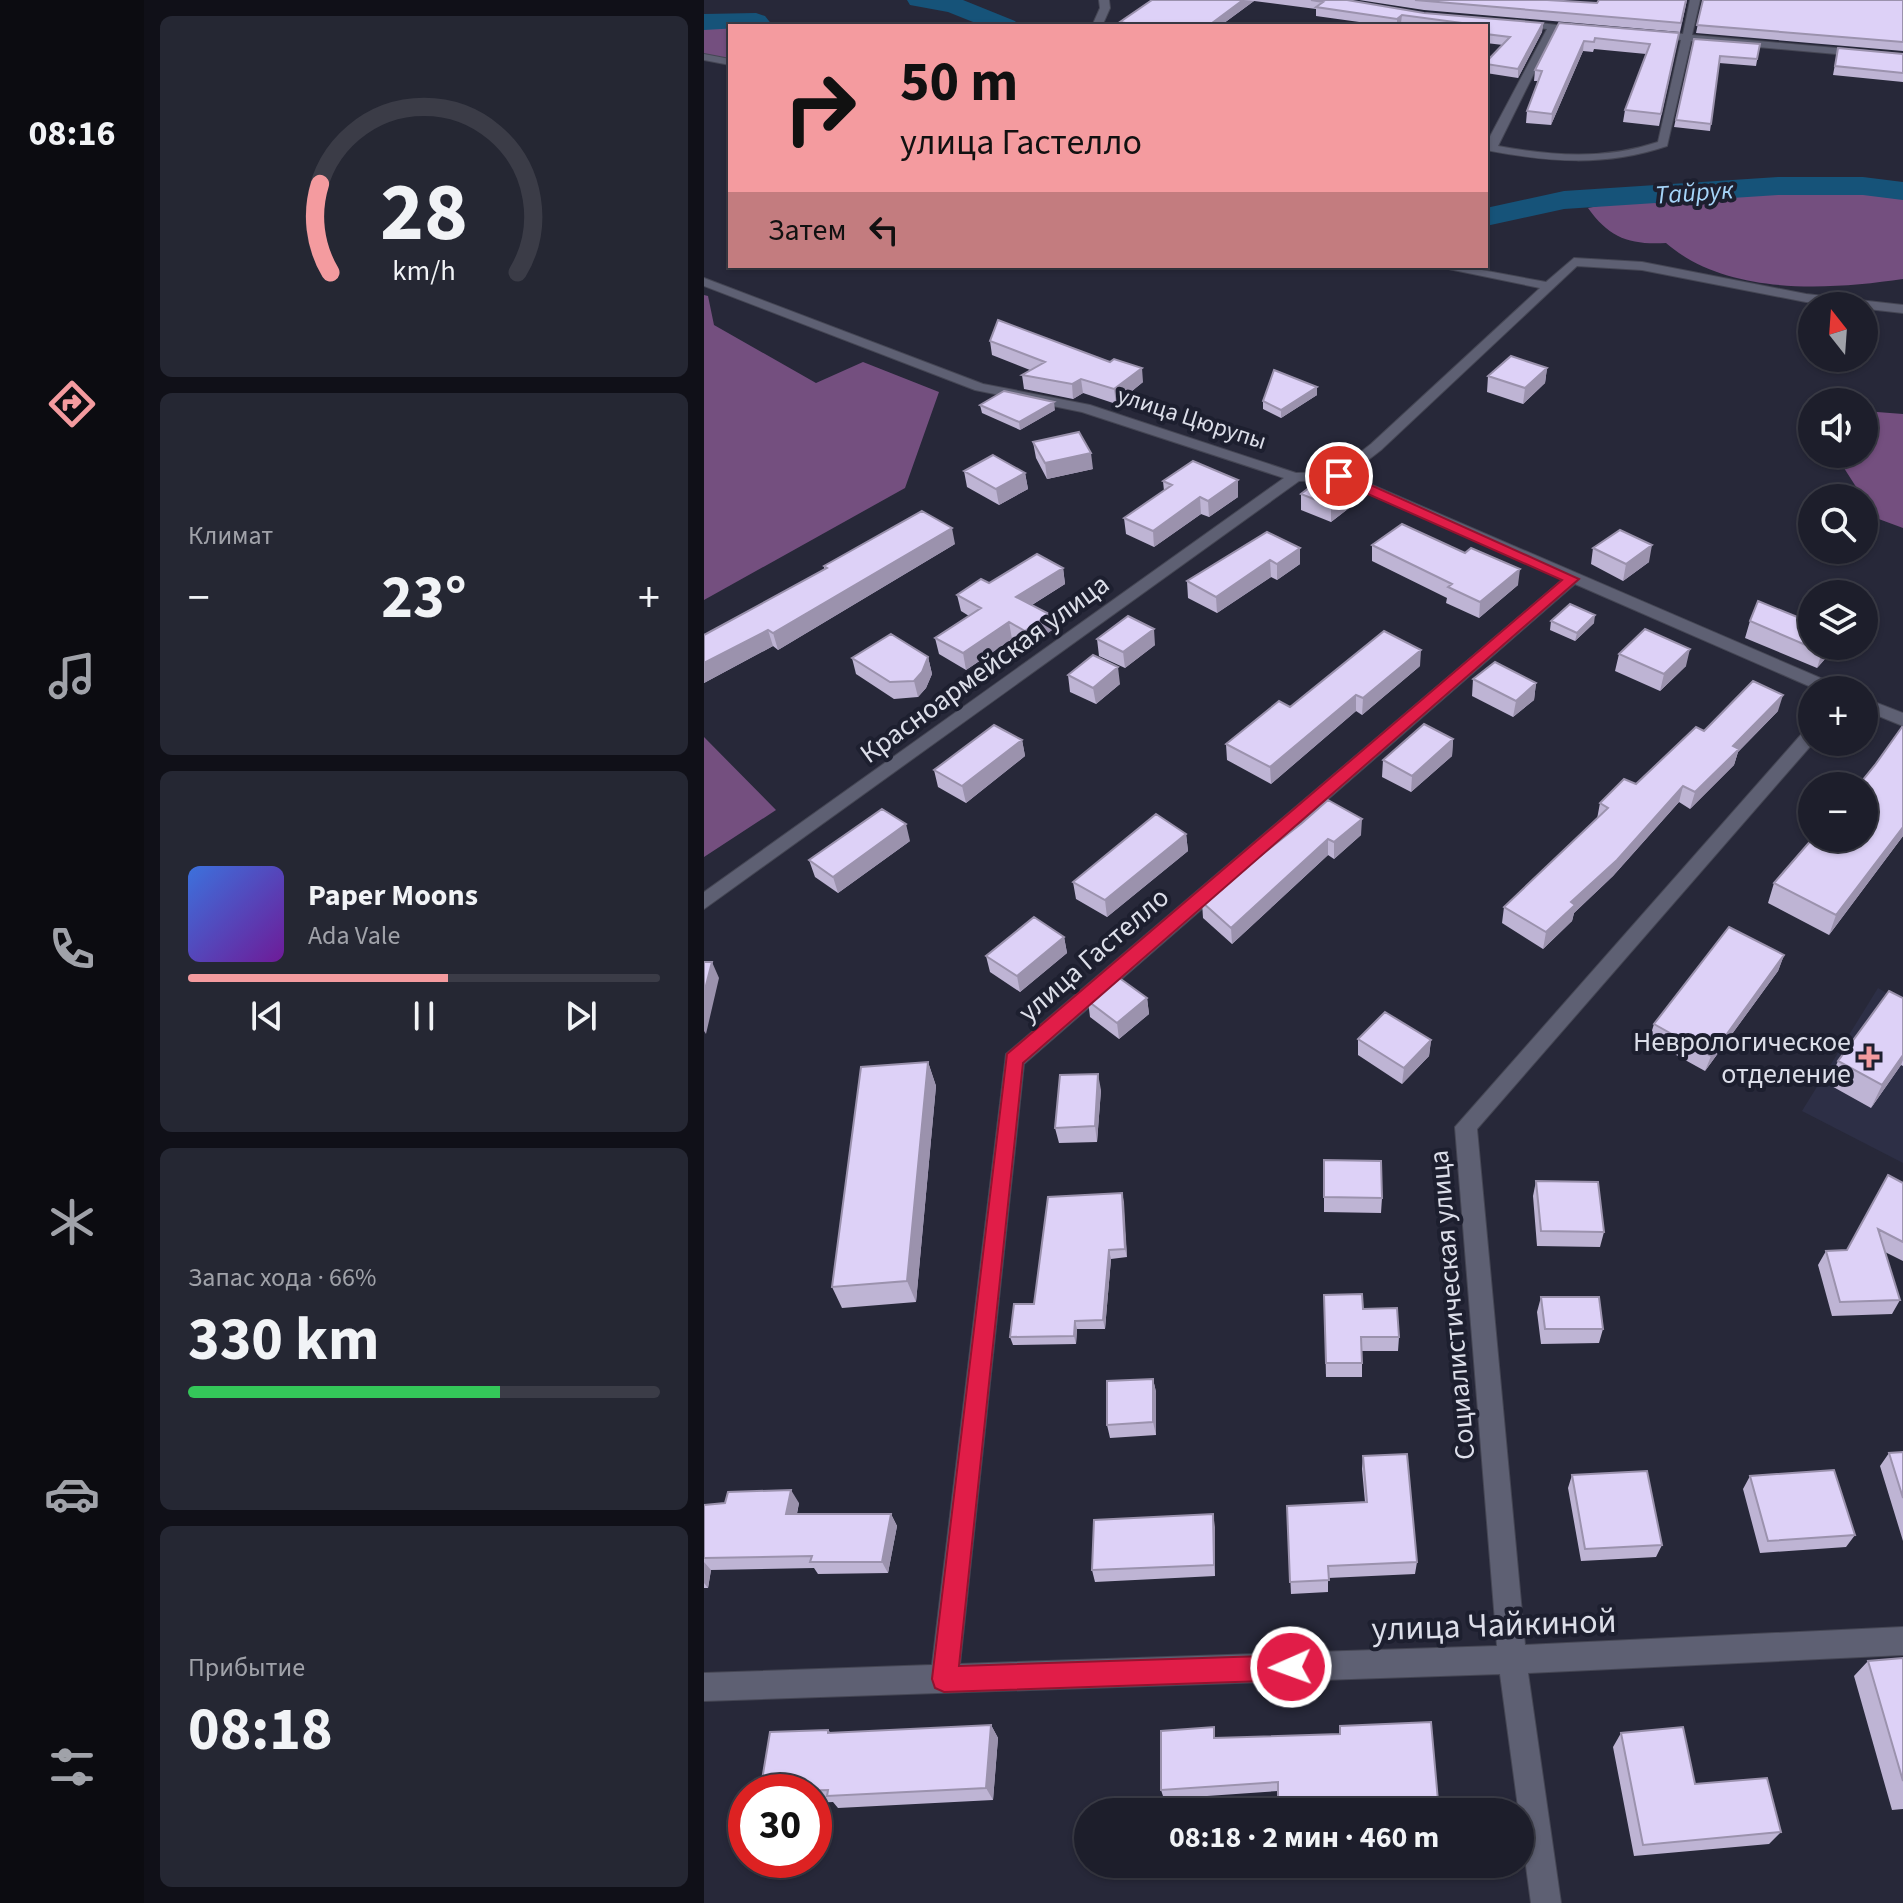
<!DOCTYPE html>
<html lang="ru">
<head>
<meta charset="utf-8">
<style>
  :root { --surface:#1d1e2b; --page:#252733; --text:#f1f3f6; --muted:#a0a2a9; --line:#3b3c47; --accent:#f49b9f }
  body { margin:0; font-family:"Source Sans 3",sans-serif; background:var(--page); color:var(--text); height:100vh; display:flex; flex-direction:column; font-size:30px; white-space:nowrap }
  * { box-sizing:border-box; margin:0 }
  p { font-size:26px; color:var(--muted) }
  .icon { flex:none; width:44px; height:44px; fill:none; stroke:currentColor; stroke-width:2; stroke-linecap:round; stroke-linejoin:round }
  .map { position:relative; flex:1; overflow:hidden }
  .drawer { display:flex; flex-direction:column; gap:16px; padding:16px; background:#101018; width:560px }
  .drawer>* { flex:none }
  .top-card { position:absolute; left:24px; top:24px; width:760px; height:244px; border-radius:0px; box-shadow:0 2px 6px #0004,0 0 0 2px var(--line); background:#f49b9f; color:#111; overflow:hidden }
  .needle { width:52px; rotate:343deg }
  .fabs { position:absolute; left:1094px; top:292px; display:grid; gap:16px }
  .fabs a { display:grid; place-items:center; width:80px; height:80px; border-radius:50%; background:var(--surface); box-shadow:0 2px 6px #0004,0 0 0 2px var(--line); font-size:40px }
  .speed { position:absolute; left:24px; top:1774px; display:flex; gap:16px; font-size:40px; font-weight:700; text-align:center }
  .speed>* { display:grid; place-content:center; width:104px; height:104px; border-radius:50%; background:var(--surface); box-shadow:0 2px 6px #0004,0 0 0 2px var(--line); line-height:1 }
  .speed .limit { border:12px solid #d22; background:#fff; color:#111 }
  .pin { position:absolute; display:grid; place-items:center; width:68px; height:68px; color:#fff; margin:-34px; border:4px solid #fff; border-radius:50%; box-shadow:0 2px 8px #0007 }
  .me { position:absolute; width:88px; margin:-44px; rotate:268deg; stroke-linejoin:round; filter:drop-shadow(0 0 6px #0008) }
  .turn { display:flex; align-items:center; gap:28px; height:168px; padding:0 40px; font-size:36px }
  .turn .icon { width:104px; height:104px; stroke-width:2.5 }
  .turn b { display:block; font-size:56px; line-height:68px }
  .then { display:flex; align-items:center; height:76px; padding:0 40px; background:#0003; gap:16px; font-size:30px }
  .big { font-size:60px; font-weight:700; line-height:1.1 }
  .drawer .widget { flex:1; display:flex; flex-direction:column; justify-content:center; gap:12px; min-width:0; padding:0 28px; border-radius:12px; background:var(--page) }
  .drawer .dial { align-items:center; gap:0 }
  .dial svg { height:208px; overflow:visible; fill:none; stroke:var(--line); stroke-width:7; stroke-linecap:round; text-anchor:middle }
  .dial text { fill:var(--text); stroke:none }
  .song { display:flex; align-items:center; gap:24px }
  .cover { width:96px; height:96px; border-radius:12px; background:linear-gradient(135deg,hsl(220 70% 55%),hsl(280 70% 35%)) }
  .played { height:8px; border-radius:4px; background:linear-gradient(90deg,var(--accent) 55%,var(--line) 55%) }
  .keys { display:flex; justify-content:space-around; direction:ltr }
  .heat { display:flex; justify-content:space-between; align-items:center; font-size:44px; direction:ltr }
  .charge { height:12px; border-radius:6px; background:linear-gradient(90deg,#34c759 66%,var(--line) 0) }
  .trip { position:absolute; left:370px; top:1798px; width:460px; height:80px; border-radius:40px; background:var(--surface); box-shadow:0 2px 6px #0004,0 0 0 2px var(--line); font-weight:700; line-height:80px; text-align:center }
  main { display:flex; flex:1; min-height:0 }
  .tabs { display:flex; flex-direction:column; width:144px; justify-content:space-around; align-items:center; background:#0c0c11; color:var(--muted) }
  .tabs .icon { width:56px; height:56px }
  .tabs .active { color:var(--accent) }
  .tabs b { font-size:36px; color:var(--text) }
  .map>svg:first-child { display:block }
</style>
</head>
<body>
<main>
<nav class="tabs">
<b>08:16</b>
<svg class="icon active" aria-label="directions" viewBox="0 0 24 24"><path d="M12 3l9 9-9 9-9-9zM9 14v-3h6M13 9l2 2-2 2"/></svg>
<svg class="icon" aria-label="music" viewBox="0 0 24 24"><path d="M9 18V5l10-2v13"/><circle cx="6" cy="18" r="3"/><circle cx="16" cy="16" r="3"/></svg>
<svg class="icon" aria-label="phone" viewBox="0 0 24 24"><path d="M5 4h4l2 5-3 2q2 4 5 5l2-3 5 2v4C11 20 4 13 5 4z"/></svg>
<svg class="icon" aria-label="climate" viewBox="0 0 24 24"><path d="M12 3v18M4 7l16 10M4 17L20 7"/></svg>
<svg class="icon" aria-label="car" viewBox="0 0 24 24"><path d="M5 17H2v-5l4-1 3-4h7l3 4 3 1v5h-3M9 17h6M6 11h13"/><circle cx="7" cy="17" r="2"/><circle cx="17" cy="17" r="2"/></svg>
<svg class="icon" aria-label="filters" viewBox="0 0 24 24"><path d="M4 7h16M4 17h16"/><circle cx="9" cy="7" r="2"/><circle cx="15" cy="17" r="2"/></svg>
</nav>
<section class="drawer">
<div class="widget dial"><svg viewBox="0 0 100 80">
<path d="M14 69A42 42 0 1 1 86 69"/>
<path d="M14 69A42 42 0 0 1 10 35" stroke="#f49b9f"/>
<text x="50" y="56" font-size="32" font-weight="700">28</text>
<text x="50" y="72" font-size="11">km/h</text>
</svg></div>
<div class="widget"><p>Климат</p>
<div class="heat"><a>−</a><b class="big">23°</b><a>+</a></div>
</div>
<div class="widget">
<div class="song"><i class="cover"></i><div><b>Paper Moons</b><p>Ada Vale</p></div></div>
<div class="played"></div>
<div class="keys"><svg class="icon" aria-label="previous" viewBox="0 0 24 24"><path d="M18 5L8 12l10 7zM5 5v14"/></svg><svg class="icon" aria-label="pause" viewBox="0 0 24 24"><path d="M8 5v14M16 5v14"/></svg><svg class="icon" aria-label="next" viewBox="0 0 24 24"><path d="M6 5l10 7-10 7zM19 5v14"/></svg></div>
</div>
<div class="widget"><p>Запас хода · 66%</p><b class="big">330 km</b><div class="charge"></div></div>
<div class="widget"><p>Прибытие</p><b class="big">08:18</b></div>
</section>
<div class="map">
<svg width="1199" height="1903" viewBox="0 0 1199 1903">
  <rect width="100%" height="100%" fill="#272839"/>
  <path fill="#2d2f46" d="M1174,988L1199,1003V1163L1098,1111Z"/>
  <path fill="#744f7f" d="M44,22L49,26H26V65L0,60V25Z
    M1193,182L1199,184V279C1124,290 1023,296 962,243C926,245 905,238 884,208L924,200Z
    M0,295L4,296L10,325L112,383L159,362L235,392L201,488L0,600Z
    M1160,411L1199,414V528L1172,518L1131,454H1160Z
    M0,737L72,810L0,857Z"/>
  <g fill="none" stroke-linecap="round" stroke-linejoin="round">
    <path fill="#165379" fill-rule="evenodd" d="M203,0H259L311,21L315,26H279L244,12L206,5Z
      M52,13L61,16L69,26L0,30V14Z
      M1074,177H1159L1199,182V200L1159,195H1074L860,209L782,226V208L860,191Z"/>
    <g stroke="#454654" stroke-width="2">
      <path id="minor" d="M395,0H405L406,8L398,26H388L396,8Z
        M986,0H996L988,35L1199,54V60L987,41L963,146C902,167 844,162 782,150V144L843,29L809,25L812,20L885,29L880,32L852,29L794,146C848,156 901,160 954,142L977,40L942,34L947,31L979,34Z
        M0,54L26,59V65L0,60Z
        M870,258L938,262L1102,294L1199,305V313L1102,302L938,270L873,266L677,450L645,475L1135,686L1138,690H1114L871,584L320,1064L256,1664L793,1646L751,1127L1102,729L1108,727L1110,742L773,1129L821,1645L1199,1627V1655L824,1673L857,1903H827L796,1674L0,1701V1673L228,1665L302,1054L859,579L633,480L595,481L0,909V892L580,478L378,412L271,390L0,286V278L279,384L386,405L592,473L631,472L667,444L836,288L730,266H756L842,282Z
        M1160,698L1199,713V726L1160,710Z"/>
    </g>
    <use href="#minor" fill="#5e6073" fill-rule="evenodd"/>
  </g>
  <path fill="#beb4d4" d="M448,0H643L720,13L839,23L838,32L814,78L782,73V62L799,45L782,43V26H717L697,23L694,26H684L612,16V9L550,1L516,26H416V22Z
    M655,0H843L893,3L983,0L976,32L720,10Z
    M999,0H1199V51L992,33Z
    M855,23L973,44L955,126L919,122L921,110L942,54L890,49L889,52L879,51L847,125L822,123L823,111L834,81H830L831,70Z
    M990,39L1056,44L1052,66L1015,63L1006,131L970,127Z
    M1134,48L1199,54V82L1129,75Z
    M286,341L439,382L412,404L379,393L369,399L320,389L318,375L326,370L288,355Z
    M843,368L841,383L819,404L783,392L784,376Z
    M613,387V395L577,418L559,409V401Z
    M276,405L351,410L316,430L278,413Z
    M329,442L389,469L343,479L332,458Z
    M260,471L321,473L324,489L295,505L263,487Z
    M534,480V497L505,517L497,514L450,547L422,534L420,518L460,491L459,481Z
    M597,494L649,505L627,522L597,510Z
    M251,544L74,650L69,646L0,683V635L120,570V566Z
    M668,545L814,585L775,618L742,603L743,598L668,561Z
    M596,548V564L573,580L567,577L513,613L484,598L483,581Z
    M889,548L945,562L919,581L887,564Z
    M359,568L361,584L328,605L348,630L324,647L308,639L262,670L235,654L231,638L265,616L257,611L253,595L285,583Z
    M847,621L890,623L871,641L846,630Z
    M1046,621L1108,646H1130L1129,650L1113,668L1041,638Z
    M393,639L451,645L421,668L395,656Z
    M915,654L982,666L956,691L911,671Z
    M224,657L228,674L222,688L214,697L190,699L152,674L148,658Z
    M716,666L658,715L652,711L567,784L523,760L522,744L586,707Z
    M364,675L416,684L392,704L366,692Z
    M769,679L832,683L830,700L809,717L768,696Z
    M1074,711L1034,752L1030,765L986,809L975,802L909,876L870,913L868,921L839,949L798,923L800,907L893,819L896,803L932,784L1000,731Z
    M1199,728V836L1125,935L1064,903L1070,883L1171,765Z
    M749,739L748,756L707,792L678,777L679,760Z
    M318,740L321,756L262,803L234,787L230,770Z
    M598,823L657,835L630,859L624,855L528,944L499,918L498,902Z
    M482,834L484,851L403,917L372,899L369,882Z
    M206,841L134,893L111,877L105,860Z
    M360,937L363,953L316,992L286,972L282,956Z
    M1080,955L1074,971L1001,1071L945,1040L950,1024Z
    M443,998L445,1014L415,1039L386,1017L384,1001Z
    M1199,998V1066L1197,1065L1167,1108L1124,1084L1134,1061Z
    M654,1039L727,1040L725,1056L698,1084L654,1055Z
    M224,1062L232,1086L212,1302L138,1308L128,1287Z
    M397,1090L393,1142L355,1143L351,1128Z
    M620,1160L678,1198L677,1213L620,1212Z
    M832,1181L900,1232L896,1247L833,1246L829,1196Z
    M1199,1183V1261L1181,1252L1196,1300L1188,1314L1128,1316L1114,1265L1122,1251L1143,1250Z
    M418,1193L423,1257L407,1259L401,1329H373L372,1344L309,1345L306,1337L330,1304Z
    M620,1295L659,1309L695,1337L694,1351H658V1377H622Z
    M837,1297L899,1329L895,1343L837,1344L833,1312Z
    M449,1379L452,1392V1435L406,1438L403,1425Z
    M1199,1452V1541L1176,1466L1185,1453Z
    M659,1456L713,1562L711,1574L624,1578V1592L587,1594L583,1506L661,1502L658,1469Z
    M868,1475L958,1545L952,1557L877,1561L864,1488Z
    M1046,1476L1151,1535L1142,1547L1056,1553L1039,1489Z
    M95,1503L93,1514H187L193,1526L184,1573L114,1574L110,1568L7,1570L4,1588H0V1505Z
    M511,1527V1576L391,1582L388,1570Z
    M1199,1658V1809L1188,1810L1150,1676L1164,1661Z
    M287,1725L294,1738L289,1800L134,1808L129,1802L110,1803V1792H56L124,1730L127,1733Z
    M636,1726L735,1812H575L574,1791L460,1799L457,1790L511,1738L635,1734Z
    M917,1733L991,1784L1077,1832L1065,1844L930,1856L909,1747Z"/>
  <path fill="#9b92ad" d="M539,0L550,1L516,26H504Z
    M698,15L697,23L693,26V19Z
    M839,23L838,32L814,78V69Z
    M880,41L879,51L847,125L848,114Z
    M438,368L439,382L412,404L410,389Z
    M843,368L841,383L819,404L821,388Z
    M377,379L379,393L369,399L368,384Z
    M613,387V395L577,418V410Z
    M350,402L351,410L316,430L315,422Z
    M387,453L389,469L343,479L341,463Z
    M321,473L324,489L295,505L292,489Z
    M534,480V497L505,517L504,501Z
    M649,489V505L627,522V506Z
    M496,497L497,514L450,547L449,531Z
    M248,528L251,544L74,650L69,633Z
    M948,545L945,562L919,581L922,564Z
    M596,548V564L573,580V564Z
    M566,560L567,577L513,613L512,597Z
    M359,568L361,584L315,613L312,597Z
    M816,569L814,585L775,618L776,602Z
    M345,614L348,630L324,647L321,631Z
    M891,615L890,623L871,641L873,633Z
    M305,622L308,639L262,670L259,653Z
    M450,629L451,645L421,668L419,652Z
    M64,630L69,646L0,683V663Z
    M1123,646H1130L1129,650L1113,668L1118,652Z
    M986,649L982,666L956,691L960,674Z
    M717,650L716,666L658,715L659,698Z
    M224,657L228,674L222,688L214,697L210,681Z
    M414,667L416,684L392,704L389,688Z
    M832,683L830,700L809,717L812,701Z
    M652,695V711L567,784L566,767Z
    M1079,695L1074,711L1034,752L1030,765L986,809L991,792L1029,746Z
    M749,739L748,756L707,792L708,776Z
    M318,740L321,756L262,803L258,786Z
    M979,786L975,802L909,876L870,913L868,921L839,949L842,932L867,902Z
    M658,819L657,835L630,859V842Z
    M202,824L206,841L134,893L129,877Z
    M1199,827V836L1125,935L1132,915Z
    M482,834L484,851L403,917L401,900Z
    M624,839V855L528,944L527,928Z
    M360,937L363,953L316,992L313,976Z
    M1080,955L1074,971L1001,1071L1007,1056Z
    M8,962L15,978L2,1034L0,1031V993Z
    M443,998L445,1014L415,1039L413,1023Z
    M727,1040L725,1056L698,1084L700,1068Z
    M1199,1055V1060L1197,1065L1167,1108L1178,1085Z
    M224,1062L232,1086L212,1302L203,1281Z
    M394,1074L397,1090L393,1142L391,1126Z
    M418,1193L420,1202L423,1257L421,1249Z
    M405,1250L407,1259L401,1329L399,1320Z
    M371,1321L373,1329L372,1344L370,1336Z
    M449,1379L452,1392V1435L449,1422Z
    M87,1490L95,1503L90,1526L82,1514Z
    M187,1514L193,1526L184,1573L178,1562Z
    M509,1514L511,1527V1576L510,1565Z
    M0,1562L7,1570L4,1588L0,1583Z
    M287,1725L294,1738L289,1800L282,1788Z"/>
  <path fill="#ddd1f7" stroke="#9b92ad" stroke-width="2" d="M448,0H539L504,26H438L416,22Z
    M607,0H643L720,13L839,23L814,69L782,64V62L806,37L782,34V26H772L773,25L698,15L693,19L612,7L619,2Z
    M711,0H843L893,3L895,0H982L977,23Z
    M999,0H1199V42L993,25Z
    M855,23L975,33L957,114L921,110L946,44L891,38L890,42L880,41L848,114L823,111L838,71L831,70Z
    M990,39L1056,44L1053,59L1016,56L1007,124L972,120Z
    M1134,48L1199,54V73L1131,66Z
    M294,320L406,362L410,359L438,368L410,389L377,379L368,384L318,375L341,362L286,341Z
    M807,356L843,368L821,388L784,376Z
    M570,370L613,387L577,410L559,401Z
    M300,391L350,402L315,422L276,405Z
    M375,432L387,453L341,463L329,442Z
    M289,455L321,473L292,489L260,471Z
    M489,461L534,480L504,501L496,497L449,531L420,518L468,485L459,481Z
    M619,477L649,489L627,506L597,494Z
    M218,511L248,528L69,633L64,630L0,663V635L123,568L120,566Z
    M698,524L761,553L767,548L816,569L776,602L744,587L748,584L668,545Z
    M916,530L948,545L922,564L889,548Z
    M563,532L596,548L573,564L566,560L512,597L483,581Z
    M333,554L359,568L312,597L345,614L321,631L305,622L259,653L231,638L277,608L253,595L277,579L285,583Z
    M1054,601L1108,623V646H1123L1118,652L1046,621Z
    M866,604L891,615L873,633L847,621Z
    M424,616L450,629L419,652L393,639Z
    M941,629L986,649L960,674L915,654Z
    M680,631L717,650L659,698L652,695L566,767L522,744L575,701L586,707Z
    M187,634L224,657L218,672L210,681L186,682L148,658Z
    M389,655L414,667L389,688L364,675Z
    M791,662L832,683L812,701L769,679Z
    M1049,681L1079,695L1029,746L1035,749L991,792L979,786L913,860L867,902L871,905L842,932L800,907L904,808L896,803L920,779L932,784L992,727L1000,731Z
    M720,724L749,739L708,776L679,760Z
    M290,725L318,740L258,786L230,770Z
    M1198,727L1199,728V827L1132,915L1070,883L1109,838H1160V786H1154L1171,765Z
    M624,800L658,819L630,842L624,839L527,928L498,902L598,823Z
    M178,809L202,824L129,877L105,860Z
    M452,814L482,834L401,900L369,882Z
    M330,917L360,937L313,976L282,956Z
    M1025,927L1080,955L1007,1056L950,1024Z
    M0,962H8L0,993Z
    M414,977L443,998L413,1023L384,1001Z
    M1185,991L1199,998V1055L1178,1085L1134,1061Z
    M681,1012L727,1040L700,1068L654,1039Z
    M224,1062L203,1281L128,1287L157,1067Z
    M394,1074L391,1126L351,1128L356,1075Z
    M620,1160L677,1161L678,1198L620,1197Z
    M1184,1175L1199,1183V1242L1174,1229L1196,1300L1136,1302L1122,1251L1143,1250Z
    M832,1181L894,1182L900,1232L837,1231Z
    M418,1193L421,1249L405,1250L399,1320L371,1321L370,1336L306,1337L310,1304H330L344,1197Z
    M658,1294L659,1309L693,1308L695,1337H657L658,1363H622L620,1295Z
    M837,1297H895L899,1329H841Z
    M449,1379V1422L403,1425V1381Z
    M1199,1452V1498L1185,1453Z
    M703,1454L713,1562L624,1566L625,1580L586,1582L583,1506L663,1502L659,1456Z
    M1130,1470L1151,1535L1064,1541L1046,1476Z
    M943,1471L958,1545L881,1549L868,1475Z
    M87,1490L82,1514H187L178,1562H106L108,1556L0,1558V1505L21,1503L24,1492Z
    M509,1514L510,1565L388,1570L390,1520Z
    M1199,1658V1781L1164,1661Z
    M727,1722L735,1812H640V1808L574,1810V1782L457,1790V1731L510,1727V1738L636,1734V1726Z
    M287,1725L282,1788L123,1796L124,1790L56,1792L66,1732L124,1730V1733Z
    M979,1727L991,1784L1063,1778L1077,1832L939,1845L917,1733Z"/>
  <path fill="#e11d48" stroke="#92132f" stroke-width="2" d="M630,473H640L875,579L319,1063L255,1666L587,1655L596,1658L600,1667L596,1676L587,1680L240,1692L231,1688L228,1679L303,1054L858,580L630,479Z"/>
  <path fill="#f49b9f" stroke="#1d1f2f" stroke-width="3" d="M1161 1045h8v8h8v8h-8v8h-8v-8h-8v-8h8z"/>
  <g text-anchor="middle" stroke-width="8" stroke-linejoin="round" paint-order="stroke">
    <g font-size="24" fill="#dcdee9" stroke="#1d1f2f">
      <text transform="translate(488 418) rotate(18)" y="8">улица Цюрупы</text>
    </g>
    <g font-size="26" font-style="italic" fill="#a5d4f8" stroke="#1d1f2f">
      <text transform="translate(990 192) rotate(-4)" y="9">Тайрук</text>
    </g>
    <g font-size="28" fill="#dcdee9" stroke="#1d1f2f">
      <text transform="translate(280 668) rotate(-36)" y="10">Красноармейская улица</text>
      <text transform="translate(389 954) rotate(-41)" y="10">улица Гастелло</text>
      <text transform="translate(747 1305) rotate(-95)" y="10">Социалистическая улица</text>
    </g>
    <g font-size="28" fill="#dcdee9" stroke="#1d1f2f" text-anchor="end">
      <text x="1147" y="1051">Неврологическое<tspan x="1147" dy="32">отделение</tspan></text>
    </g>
    <g font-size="34" fill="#dcdee9" stroke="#1d1f2f">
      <text transform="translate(790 1624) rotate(-2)" y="12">улица Чайкиной</text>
    </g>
  </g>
</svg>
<div class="fabs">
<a><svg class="needle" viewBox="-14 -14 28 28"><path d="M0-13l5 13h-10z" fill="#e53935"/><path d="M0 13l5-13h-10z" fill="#a0a2a9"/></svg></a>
<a><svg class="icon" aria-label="sound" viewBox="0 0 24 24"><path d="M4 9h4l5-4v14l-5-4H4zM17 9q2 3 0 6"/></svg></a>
<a><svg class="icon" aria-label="search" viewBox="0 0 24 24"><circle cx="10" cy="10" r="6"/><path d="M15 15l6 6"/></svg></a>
<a><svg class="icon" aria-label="layers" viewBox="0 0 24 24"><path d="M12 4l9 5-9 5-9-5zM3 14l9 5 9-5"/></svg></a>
<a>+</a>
<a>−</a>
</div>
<div class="speed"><div class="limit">30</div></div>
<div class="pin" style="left:635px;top:476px;background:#d93025"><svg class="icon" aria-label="arrive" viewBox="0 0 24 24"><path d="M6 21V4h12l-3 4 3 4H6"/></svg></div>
<svg class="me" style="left:587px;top:1667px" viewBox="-20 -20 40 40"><circle r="17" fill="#e11d48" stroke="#fff" stroke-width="3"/><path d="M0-11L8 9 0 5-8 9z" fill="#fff"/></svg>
<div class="trip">08:18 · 2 мин · 460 m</div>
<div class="top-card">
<div class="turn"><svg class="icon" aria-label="right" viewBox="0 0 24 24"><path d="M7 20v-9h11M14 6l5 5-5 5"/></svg><div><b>50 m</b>улица Гастелло</div></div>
<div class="then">Затем<svg class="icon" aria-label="left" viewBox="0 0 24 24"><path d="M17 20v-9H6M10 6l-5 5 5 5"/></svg></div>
</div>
</div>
</main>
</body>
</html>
